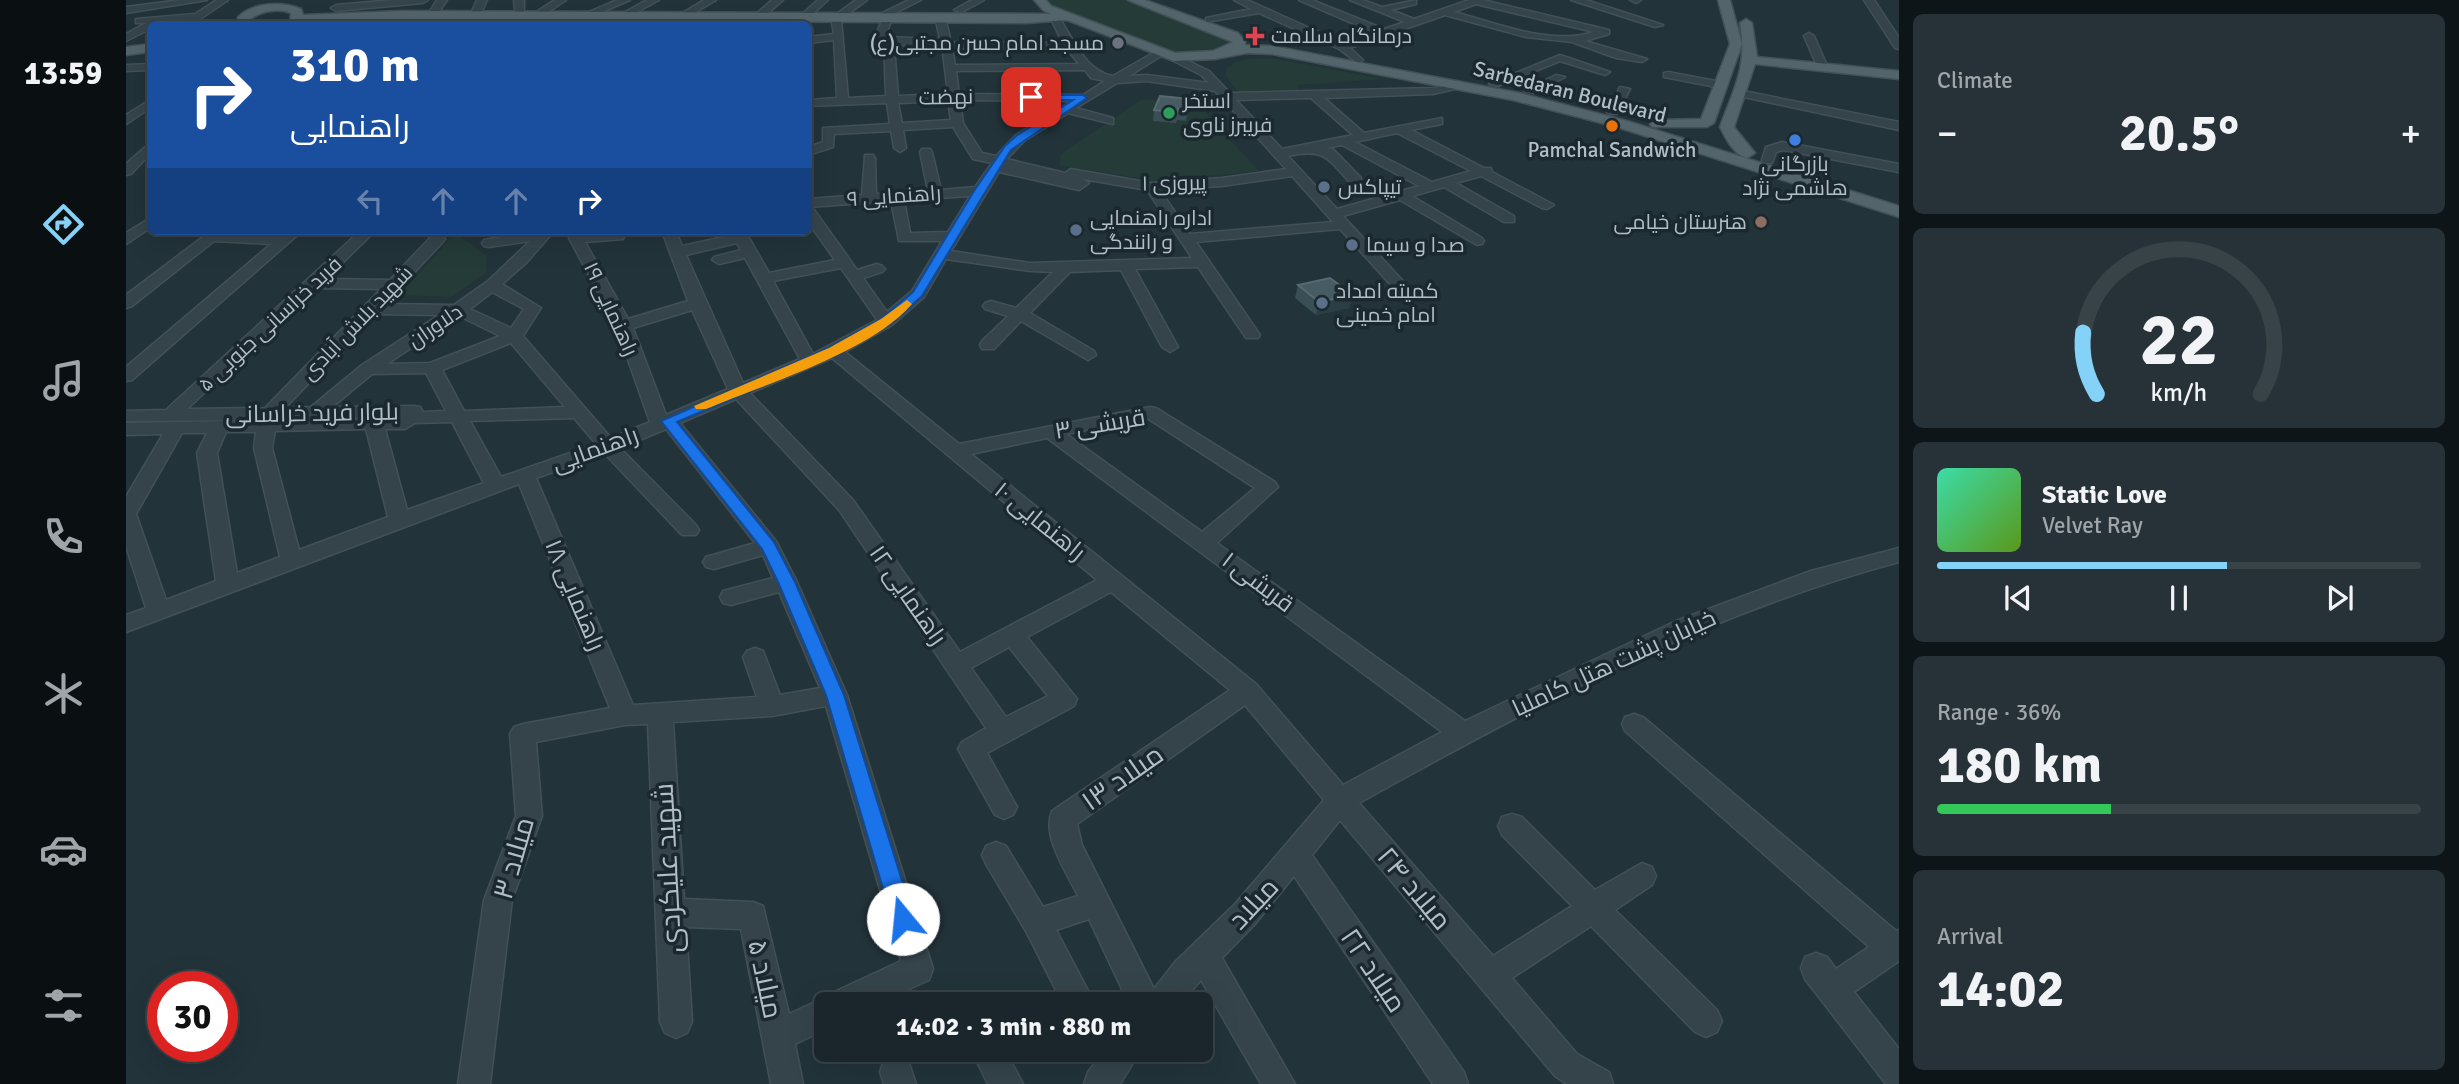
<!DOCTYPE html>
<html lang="en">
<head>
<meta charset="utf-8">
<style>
  :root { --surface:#1a262c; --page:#273238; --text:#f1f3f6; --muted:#9fa5a9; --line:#384348; --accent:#84d2f8 }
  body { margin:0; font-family:Signika,Cairo,sans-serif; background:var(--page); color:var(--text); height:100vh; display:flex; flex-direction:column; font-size:26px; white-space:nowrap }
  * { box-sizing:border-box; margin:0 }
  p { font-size:23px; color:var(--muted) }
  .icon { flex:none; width:38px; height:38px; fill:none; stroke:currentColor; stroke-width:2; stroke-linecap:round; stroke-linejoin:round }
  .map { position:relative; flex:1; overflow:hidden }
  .side { display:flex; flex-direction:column; gap:14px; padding:14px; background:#0e1518; width:560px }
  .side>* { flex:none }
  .banner { position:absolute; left:21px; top:21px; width:665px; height:214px; border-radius:10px; box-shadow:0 7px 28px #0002,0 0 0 2px var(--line); background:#1a4fa0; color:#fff; overflow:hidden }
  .speed { position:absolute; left:21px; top:971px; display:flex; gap:14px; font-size:35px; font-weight:700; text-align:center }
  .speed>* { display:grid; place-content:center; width:91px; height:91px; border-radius:50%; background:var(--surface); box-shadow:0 7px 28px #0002,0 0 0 2px var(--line); line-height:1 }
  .speed .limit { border:10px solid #d22; background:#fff; color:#111 }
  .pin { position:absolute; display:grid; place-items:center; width:60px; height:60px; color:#fff; margin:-30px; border-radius:14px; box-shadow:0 4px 10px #0006 }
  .me { position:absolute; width:77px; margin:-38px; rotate:343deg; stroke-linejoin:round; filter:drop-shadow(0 0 5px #0008) }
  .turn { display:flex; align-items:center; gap:24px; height:147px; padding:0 28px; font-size:32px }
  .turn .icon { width:91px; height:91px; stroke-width:2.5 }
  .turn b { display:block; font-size:49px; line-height:60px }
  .lanes { display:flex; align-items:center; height:66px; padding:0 28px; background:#0003; justify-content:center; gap:35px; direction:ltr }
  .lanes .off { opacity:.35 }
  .big { font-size:52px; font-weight:800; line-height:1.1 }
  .side .widget { flex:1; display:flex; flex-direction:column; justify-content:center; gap:10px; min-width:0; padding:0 24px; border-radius:10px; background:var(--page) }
  .side .dial { align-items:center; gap:0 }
  .dial svg { height:182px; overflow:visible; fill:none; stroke:var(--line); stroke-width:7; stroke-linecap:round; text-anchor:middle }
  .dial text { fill:var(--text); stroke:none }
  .song { display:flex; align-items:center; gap:21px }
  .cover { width:84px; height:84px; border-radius:10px; background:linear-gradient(135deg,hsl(160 70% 55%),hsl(90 70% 35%)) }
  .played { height:7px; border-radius:4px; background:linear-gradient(90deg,var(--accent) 60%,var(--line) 60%) }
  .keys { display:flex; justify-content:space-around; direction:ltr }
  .heat { display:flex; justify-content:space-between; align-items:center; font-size:38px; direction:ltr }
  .charge { height:10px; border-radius:5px; background:linear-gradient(90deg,#34c759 36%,var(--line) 0) }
  .trip { position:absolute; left:688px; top:992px; width:399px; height:70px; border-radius:10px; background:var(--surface); box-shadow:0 7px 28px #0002,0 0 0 2px var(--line); font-weight:800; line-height:70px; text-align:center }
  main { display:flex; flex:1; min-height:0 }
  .menu { display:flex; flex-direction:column; width:126px; justify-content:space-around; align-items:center; background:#0a0f12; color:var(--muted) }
  .menu .icon { width:49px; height:49px }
  .menu .active { color:var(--accent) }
  .menu b { font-size:32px; color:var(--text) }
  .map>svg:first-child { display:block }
</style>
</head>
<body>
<main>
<nav class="menu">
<b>13:59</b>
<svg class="icon active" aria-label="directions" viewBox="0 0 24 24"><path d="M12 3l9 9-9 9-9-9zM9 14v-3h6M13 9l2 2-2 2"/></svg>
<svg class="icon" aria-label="music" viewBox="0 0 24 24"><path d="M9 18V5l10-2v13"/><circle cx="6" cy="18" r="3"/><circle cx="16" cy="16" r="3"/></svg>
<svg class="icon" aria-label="phone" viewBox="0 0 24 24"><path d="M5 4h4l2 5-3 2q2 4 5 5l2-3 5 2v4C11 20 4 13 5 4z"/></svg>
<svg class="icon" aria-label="climate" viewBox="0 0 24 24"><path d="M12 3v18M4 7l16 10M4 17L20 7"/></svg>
<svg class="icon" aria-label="car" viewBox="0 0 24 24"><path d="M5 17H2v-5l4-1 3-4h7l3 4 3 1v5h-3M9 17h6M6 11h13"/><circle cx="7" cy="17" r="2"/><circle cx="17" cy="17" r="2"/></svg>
<svg class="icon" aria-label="filters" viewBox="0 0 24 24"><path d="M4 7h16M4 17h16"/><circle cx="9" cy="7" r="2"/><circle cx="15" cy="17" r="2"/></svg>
</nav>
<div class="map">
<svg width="1773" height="1084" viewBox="0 0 1773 1084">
  <rect width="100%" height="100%" fill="#22333a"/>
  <path fill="#243b37" d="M920,0H1003L1106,38L1109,45L1081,55L1043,53L920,3Z
    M1127,58L1150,59L1259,79L1172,85V95L1117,98L1100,77V69L1109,62Z
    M1016,99L1072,104L1133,171L1029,181L933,165L935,154Z
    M330,233L361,256L360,273L325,297L273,295Z"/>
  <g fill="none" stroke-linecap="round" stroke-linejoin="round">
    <g stroke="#425057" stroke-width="3">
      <path id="minor" d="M55,0H81L0,13V7Z
        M91,0H102L71,21L27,23L24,29L0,41V34L20,23H10V19L69,14Z
        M267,0H302L297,3L210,11L205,8L210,5Z
        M311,0H321L309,18H303L301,16Z
        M351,0H361L354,16L349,19L344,16Z
        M388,0H398V18L390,16Z
        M429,0H440L413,18H407V14Z
        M491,0H504L462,18L454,16Z
        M521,0H533L498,19L490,17Z
        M578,0H590L558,19L550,17Z
        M646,0H657L634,20H628V16Z
        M692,0H702L680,20H674V16Z
        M730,0H741L715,19L722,98L760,96L758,44L748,38L757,19L751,21L746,18L783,0H795L757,19L765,21L759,37L814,39L810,21L815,18L820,21L825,42L937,43L926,21L931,18L934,19C948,41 960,71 987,76L1034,49L1039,52L1038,54L1003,76L1021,75L1083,83L1075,75L1044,59V55L1048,54L1083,71L1104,93L1307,88L1337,83V87L1307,94L1198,98L1238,133L1316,118V124L1285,130L1358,168H1365L1366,172L1428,205L1421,209L1416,208L1355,176L1330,183L1388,216V222H1378L1318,187L1286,196L1356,238L1358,241L1356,244L1351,245L1274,200L1217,216L1275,279L1278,282L1275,285H1265L1214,229L1070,242L1134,335L1132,338H1120L1072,267L1009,269L1052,347L1044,352L1036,347L995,270L944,272L904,313L968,351L970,355L962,360L895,321L868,349H856L854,345L856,341L882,316L859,309L857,306L859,303L865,301L890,308L927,272L904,271L820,259L798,297L766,325L719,352L833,444L1024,407L1030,408L1149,482L1152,487L1091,543L1339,721L1550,621L1685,571L1773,548V562C1582,613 1405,707 1233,803L1367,956L1446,906L1376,835L1372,826L1376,817L1386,814L1396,817L1469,890L1516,863L1526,867L1530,876L1526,885L1489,910L1591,1010L1596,1021L1591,1032L1580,1037L1569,1032L1465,926L1386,978L1451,1054L1483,1072L1487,1084H1441L1429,1076L1214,820L1186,855L1338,1072L1342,1084H1307L1168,876L1129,924L1096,958L1169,1084H1135L1075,980L1054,1004H1003L963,919L930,930L969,1004H937L901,933L860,864L856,855L860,846L870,842L880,846L917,907L952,896C941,873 915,835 926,811L1104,690L985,592L901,637L951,699L948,706L861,753L891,807L887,815L878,819L869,815L832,749L836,742L860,728L713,510L610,399L554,423L650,541L671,582L721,695L807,969L803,980L750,1004H700V1029L669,1044L677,1084H645L615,929L560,927L566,1022L561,1033L550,1038L539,1033L534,1022L522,724L499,725L410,742L416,816L386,900L364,1084H332L358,900L390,816L384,734L388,727L397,724L484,708L393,484L0,632V615L20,608L0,546V497L37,434L0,435V423L178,420L0,421V411L40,410L234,231H249L200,279L264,280L304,238L300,231H314L319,239L317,242L258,304L328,305L362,281L404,241L363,247L358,246L356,243L358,240L411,231H428L401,262L376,284L415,308L397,336L485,438L524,422L490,326L443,238L445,235L501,231L497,239L459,242L502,319L562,301L536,231H550L556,246L607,235L605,231H619L643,273L709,260L682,222V199L736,195L739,155H747L749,158L750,194L802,191L794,152L796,149H804L806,152L815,190L849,187L866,163L847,159L827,127L777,130L780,148L774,152L768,148L765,131L708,134L707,147L682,155V147L697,142V128L764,124L761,103L682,106V100L711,98L708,40L682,43V37L708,34L705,18ZM768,45H816L822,94L772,96ZM826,48L941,49L953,64L829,65ZM959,70L965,78L979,81L957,95L833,94L830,71ZM1021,81L1089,91L1160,169L1096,178L1025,183L945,169L939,173L881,159L898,141L942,113L987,124V118L950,108L991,83ZM1185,98L1227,135L1156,149L1110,100ZM834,100L946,101L890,135L870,156L856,153L837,123ZM822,101L825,120L776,123L772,103ZM1271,133L1345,171L1306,182L1229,142ZM1216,145L1293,186L1211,209L1162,156C1198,148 1202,158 1225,184H1235V178L1207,149L1200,148ZM873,172L953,190L963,183L957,179L1021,190L1066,258L904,263L825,251ZM1166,176L1207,222L1064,234L1034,190L1096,186ZM844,196L822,232L784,233L778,200ZM765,201L773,241H816L786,291L761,312L737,278L756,272L759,269L756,266L751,264L731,270L687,208L683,207ZM611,243L615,250L588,257L586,260L593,264L619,258L674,359L617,383L560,255ZM715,268L751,320L687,354L647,281ZM190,288L255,289L139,408L61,409ZM366,292L398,309L385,328L344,309ZM566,310L602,389L540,415L507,328ZM249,314L313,315L236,365L185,407L159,408ZM333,316L374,336L304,363L261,364ZM385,343L439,407L338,411L316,370ZM706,358L971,580L834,652L727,500L624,393ZM300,373L320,411L297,412L294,407L288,406L206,407L246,374ZM275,417L274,418L193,419L194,418ZM448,418L470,444L375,477L344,421ZM1021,418L1129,488L1076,532L940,434ZM326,422L358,483L281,510L259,429H279L289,423ZM240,429L262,517L173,550L146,448L149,431ZM540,429L629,543L580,557L577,562L580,567L588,569L637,555L647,578L597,591L594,597L597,603L605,605L653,592L694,688L654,695L637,651L629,648L621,651L617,657L631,697L507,705L410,478L479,454L556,535H570L573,530L570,525L494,448ZM100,432H130L128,448L154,557L111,573L91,453ZM56,433H81L71,453L90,581L40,600L10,514ZM921,438L1316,732L1217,785L1130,684L845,454ZM883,647L922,696L880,717L845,668ZM1119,705L1198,800L1109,904L1050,961L1028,989L956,845L951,824ZM700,706L775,961L706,993L704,999L700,997L663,1014L637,906L627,902L558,899L547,722L646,716Z
        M846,0H858L836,12L828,10Z
        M1108,0H1121L1217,43L1249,33L1173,0H1186L1258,29L1279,22L1224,0H1237L1256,7L1290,0V4L1265,10L1288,19L1343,0H1357L1483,30V34L1459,41L1521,59L1516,62L1490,58L1446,42L1400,37L1319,15L1224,48L1237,60L1232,63L1213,49L1133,13L1080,22V18L1125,9ZM1350,4L1468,32C1424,46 1371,23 1328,12Z
        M1445,0H1460L1537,25L1529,27Z
        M1504,0H1515L1510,3Z
        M1738,0H1748L1773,38V49L1769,48Z
        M1683,33L1688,36L1702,68L1701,70L1692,68L1678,36Z
        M1434,55L1484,72L1479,75L1434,61L1372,86L1363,84Z
        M24,64V70L0,71V65Z
        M1542,72L1595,82L1601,85L1595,88L1538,77V73Z
        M1430,75L1439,77L1408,93L1398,91Z
        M1494,87L1504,89L1491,114H1483L1481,112Z
        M1612,90L1773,122V130L1608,95V91Z
        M24,100V108L0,124V115Z
        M1656,142L1773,164V172L1657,150L1650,152L1646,163H1638L1636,160L1640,147Z
        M24,143V154L5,174L0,175V164Z
        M24,218V228L0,244V233Z
        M77,231L155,236L160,231H176L6,380L0,381V367L145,244L88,241L6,306L0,308V295L78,236Z
        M1508,714L1517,717L1770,931L1773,930V961L1728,992L1773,1049V1084H1760L1679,979L1675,968L1679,957L1690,953L1701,957L1710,969L1743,947L1499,731L1496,724L1499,717Z
        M852,1050H879L897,1084H862L849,1058Z
        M979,1050H1015L994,1084H958L962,1072Z
        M770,1056L782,1060L790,1084H758L754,1072L758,1060Z"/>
    </g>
    <g stroke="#425057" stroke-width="3">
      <path id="major" d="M908,0H920L925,6L1049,53L1087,51L1107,42L1002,0H1019L1112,33L1119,41V45L1146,46L1393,93L1501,121L1773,206V217L1491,127L1387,100L1146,54L1121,53L1089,59L1048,61L941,20L901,23L277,19L164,24L165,13C151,8 137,11 124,19L123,24H111L112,17C128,2 155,1 175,9L177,15L277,11L925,14L917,10Z
        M1592,0H1604L1616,44L1588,123L1581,127H1526L1524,124L1526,121L1531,120L1575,119L1604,44Z
        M1620,19L1626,23L1631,57L1773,71V79L1629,64L1608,127L1629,153L1621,158C1607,154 1600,139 1594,127C1608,88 1622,66 1614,23Z
        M24,44V52L0,55V47Z"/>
    </g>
    <use href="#minor" fill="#35444b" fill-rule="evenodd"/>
    <use href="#major" fill="#53646b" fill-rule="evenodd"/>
  </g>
  <path fill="#3a4e56" d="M1064,109L1060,121L1051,120L1050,123L1027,121L1028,110Z
    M1172,285L1227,295L1223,308L1190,315L1169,298Z"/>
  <path fill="#2b3e46" d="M1065,99L1064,109L1060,121L1061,110Z
    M1227,295L1223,308L1190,315L1193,302Z"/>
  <path fill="#475b63" stroke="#576a72" stroke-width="2" d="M1034,96L1065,99L1061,110L1052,109L1051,112L1028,110Z
    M1204,278L1227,295L1193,302L1172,285Z"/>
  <path fill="#1a73e8" stroke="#114b97" stroke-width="2" d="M902,95H957L961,98L885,150L796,296L764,324L712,354L551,422L648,542L669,582L718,695L788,919L784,927L777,930L769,927L766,919L700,695L652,582L636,549L535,421L703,348L755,319L787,292L848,191L879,146L890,136L947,100H905Z"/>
  <path fill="#f59e0b" d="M781,300L786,304C745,352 639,384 580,409H570L568,406L703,348L755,319Z"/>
  <path fill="#e0444e" stroke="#1b292f" stroke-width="2.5" d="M1125.5 25.5h7v7h7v7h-7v7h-7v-7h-7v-7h7z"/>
  <circle fill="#6b7280" stroke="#1b292f" stroke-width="2.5" cx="992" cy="43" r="7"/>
  <circle fill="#2e9e5b" stroke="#1b292f" stroke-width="2.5" cx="1043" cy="113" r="7"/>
  <circle fill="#e8710a" stroke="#1b292f" stroke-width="2.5" cx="1486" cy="126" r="7"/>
  <circle fill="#3f7fe0" stroke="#1b292f" stroke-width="2.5" cx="1669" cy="140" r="7"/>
  <g fill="#5c6f8a" stroke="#1b292f" stroke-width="2.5">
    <circle cx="1198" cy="187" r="7"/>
    <circle cx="950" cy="230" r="7"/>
    <circle cx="1226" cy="245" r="7"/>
    <circle cx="1196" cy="303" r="7"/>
  </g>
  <circle fill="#8d6e63" stroke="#1b292f" stroke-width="2.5" cx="1635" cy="222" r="7"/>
  <g text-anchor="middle" stroke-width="7" stroke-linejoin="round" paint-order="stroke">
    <g font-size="21" fill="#b0bfc7" stroke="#1b292f" text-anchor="start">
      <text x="1145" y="43">درمانگاه سلامت</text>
      <text x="978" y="50" text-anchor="end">مسجد امام حسن مجتبی(ع)</text>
      <text x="1057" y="108">استخر<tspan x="1057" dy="24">فریبرز ناوی</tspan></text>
      <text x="1486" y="157" text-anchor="middle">Pamchal Sandwich</text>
      <text x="1669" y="171" text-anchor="middle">بازرگانی<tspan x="1669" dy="24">هاشمی نژاد</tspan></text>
      <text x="1212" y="194">تیپاکس</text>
      <text x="964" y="225">اداره راهنمایی<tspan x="964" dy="24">و رانندگی</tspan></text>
      <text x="1621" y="229" text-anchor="end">هنرستان خیامی</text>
      <text x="1240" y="252">صدا و سیما</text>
      <text x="1210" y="298">کمیته امداد<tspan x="1210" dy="24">امام خمینی</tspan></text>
    </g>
    <g font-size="21" fill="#b0bfc7" stroke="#1b292f">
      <text transform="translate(1444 92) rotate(14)" y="7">Sarbedaran Boulevard</text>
      <text transform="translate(820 97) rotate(-1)" y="7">نهضت</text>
      <text transform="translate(1048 183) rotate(-1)" y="7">پیروزی ۱</text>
      <text transform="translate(768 196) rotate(-4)" y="7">راهنمایی ۹</text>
      <text transform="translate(485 309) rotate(65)" y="7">راهنمایی ۱۹</text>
      <text transform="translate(231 323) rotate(-46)" y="7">شهید بلاش آبادی</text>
      <text transform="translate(144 324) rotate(-43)" y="7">فرید خراسانی جنوبی ۵</text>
      <text transform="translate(309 326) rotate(-34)" y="7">دلاوران</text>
    </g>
    <g font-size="24" fill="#b0bfc7" stroke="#1b292f">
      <text transform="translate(186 413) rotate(-1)" y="8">بلوار فرید خراسانی</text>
      <text transform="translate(974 424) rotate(-9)" y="8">قریشی ۳</text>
      <text transform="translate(469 449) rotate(-20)" y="8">راهنمایی</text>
      <text transform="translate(914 521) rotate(39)" y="8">راهنمایی ۱۰</text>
      <text transform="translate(1132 582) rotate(37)" y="8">قریشی ۱</text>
      <text transform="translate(449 595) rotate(67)" y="8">راهنمایی ۱۸</text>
      <text transform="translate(782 595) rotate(55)" y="8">راهنمایی ۱۲</text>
      <text transform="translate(1488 663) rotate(-25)" y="8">خیابان پشت هتل کاملیا</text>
    </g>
    <g font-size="28" fill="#b0bfc7" stroke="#1b292f">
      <text transform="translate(996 777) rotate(-35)" y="10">میلاد ۱۳</text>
      <text transform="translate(387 858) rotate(-74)" y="10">میلاد ۳</text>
      <text transform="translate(541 868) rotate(-93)" y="10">شهید علیکردی</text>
      <text transform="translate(1289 888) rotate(50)" y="10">میلاد ۲۴</text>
      <text transform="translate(1127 903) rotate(-47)" y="10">میلاد</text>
      <text transform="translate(1248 970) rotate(56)" y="10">میلاد ۲۲</text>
      <text transform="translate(640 979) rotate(78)" y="10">میلاد ۵</text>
    </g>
  </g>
</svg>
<div class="speed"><div class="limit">30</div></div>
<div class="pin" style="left:905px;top:97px;background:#d93025"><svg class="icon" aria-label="arrive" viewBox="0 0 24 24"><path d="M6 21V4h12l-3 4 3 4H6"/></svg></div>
<svg class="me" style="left:777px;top:919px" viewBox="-20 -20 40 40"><circle r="19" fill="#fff"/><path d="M0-13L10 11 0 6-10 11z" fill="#1a73e8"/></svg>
<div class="trip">14:02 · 3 min · 880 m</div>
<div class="banner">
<div class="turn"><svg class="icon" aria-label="right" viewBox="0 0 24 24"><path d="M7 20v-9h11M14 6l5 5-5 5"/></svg><div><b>310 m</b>راهنمایی</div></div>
<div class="lanes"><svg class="icon off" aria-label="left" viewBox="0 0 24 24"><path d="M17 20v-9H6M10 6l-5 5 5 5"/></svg><svg class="icon off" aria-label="ahead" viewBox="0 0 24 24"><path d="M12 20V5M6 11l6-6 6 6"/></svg><svg class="icon off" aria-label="ahead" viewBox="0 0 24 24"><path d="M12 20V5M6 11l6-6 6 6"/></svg><svg class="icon" aria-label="right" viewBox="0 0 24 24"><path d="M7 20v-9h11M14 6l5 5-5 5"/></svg></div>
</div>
</div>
<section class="side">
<div class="widget"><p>Climate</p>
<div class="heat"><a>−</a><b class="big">20.5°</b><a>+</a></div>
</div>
<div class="widget dial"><svg viewBox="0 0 100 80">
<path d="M14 69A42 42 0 1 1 86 69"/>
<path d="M14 69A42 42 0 0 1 8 42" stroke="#84d2f8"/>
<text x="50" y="56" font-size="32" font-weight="700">22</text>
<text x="50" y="72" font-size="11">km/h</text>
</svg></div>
<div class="widget">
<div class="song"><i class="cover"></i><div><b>Static Love</b><p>Velvet Ray</p></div></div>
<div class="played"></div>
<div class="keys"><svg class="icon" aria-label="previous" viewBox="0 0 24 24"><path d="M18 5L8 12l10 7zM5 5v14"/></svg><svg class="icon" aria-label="pause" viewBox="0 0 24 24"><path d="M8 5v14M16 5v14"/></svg><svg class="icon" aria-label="next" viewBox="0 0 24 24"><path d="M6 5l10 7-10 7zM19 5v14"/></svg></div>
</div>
<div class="widget"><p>Range · 36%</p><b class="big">180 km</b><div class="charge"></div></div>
<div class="widget"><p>Arrival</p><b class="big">14:02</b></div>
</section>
</main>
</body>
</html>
